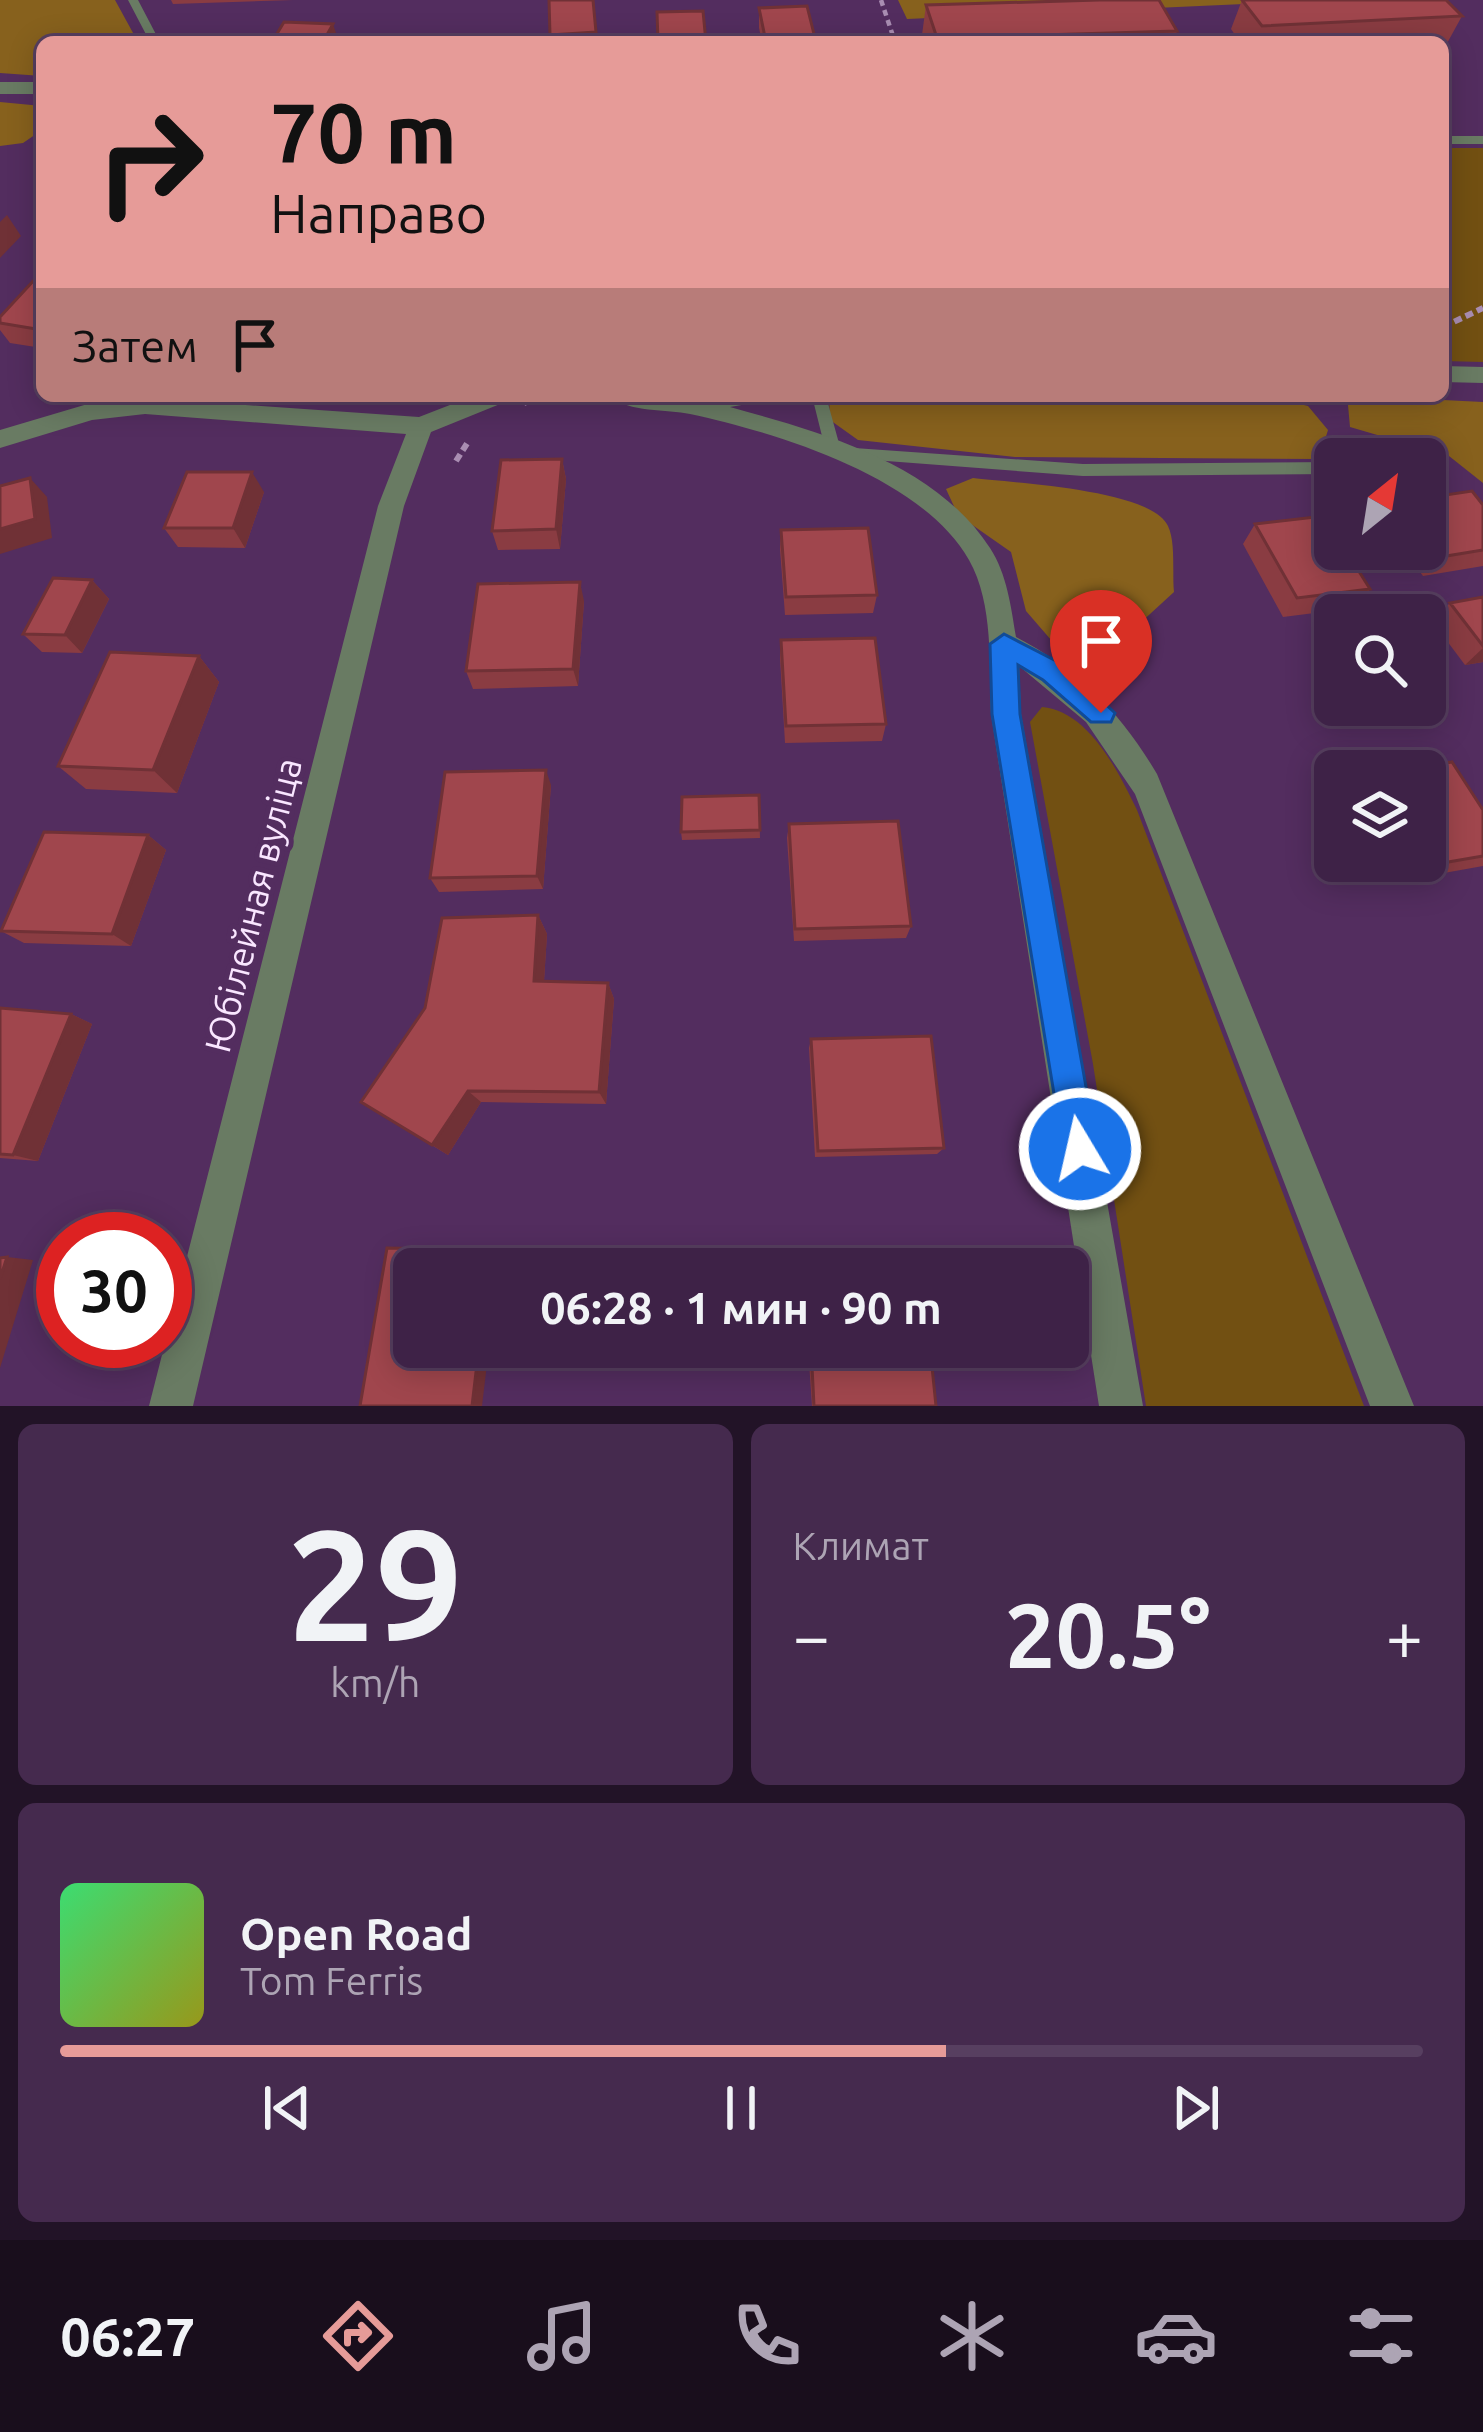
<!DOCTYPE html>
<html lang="ru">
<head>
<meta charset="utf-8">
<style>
  :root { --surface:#3e2247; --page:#452a4e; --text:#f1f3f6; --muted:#ada4b4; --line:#573f60; --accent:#e69b98 }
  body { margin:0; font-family:Ubuntu,sans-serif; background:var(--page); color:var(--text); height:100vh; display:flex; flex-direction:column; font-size:45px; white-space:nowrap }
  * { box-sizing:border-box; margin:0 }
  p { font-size:39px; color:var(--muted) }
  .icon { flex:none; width:66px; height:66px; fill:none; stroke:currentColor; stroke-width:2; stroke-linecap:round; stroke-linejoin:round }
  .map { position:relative; height:1406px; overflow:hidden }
  .side { display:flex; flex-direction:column; gap:18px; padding:18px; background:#221327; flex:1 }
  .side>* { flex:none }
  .guide { position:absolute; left:36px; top:36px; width:1413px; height:366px; border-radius:18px; box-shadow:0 6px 30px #0003,0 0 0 3px var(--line); background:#e69b98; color:#111; overflow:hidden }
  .needle { width:78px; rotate:30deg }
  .tools { position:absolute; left:1314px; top:438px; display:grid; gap:24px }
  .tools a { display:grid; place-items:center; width:132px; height:132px; border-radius:18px; background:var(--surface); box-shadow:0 6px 30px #0003,0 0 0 3px var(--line); font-size:60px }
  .speed { position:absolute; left:36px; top:1212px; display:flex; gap:24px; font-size:60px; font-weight:700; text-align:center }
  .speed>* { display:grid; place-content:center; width:156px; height:156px; border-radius:50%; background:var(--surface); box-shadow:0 6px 30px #0003,0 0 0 3px var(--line); line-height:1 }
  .speed .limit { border:18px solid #d22; background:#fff; color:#111 }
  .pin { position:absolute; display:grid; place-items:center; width:102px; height:102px; color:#fff; margin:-123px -51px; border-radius:50% 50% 50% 0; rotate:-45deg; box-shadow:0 0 12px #0007 }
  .pin .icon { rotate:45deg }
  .me { position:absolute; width:132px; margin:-66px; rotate:351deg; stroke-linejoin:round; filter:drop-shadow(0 0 9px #0008) }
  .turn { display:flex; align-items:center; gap:42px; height:252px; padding:0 36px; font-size:54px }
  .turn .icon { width:156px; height:156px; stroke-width:2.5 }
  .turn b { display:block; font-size:84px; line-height:102px }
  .then { display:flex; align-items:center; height:114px; padding:0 36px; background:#0003; gap:24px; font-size:45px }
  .big { font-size:90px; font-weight:600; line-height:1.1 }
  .side .widget { flex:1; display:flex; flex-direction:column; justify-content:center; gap:18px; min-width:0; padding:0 42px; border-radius:18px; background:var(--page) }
  .side .dial { align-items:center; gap:0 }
  .dial b { font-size:156px; line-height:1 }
  .song { display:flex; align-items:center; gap:36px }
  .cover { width:144px; height:144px; border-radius:18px; background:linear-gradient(135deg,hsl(140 70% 55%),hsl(60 70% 35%)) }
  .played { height:12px; border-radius:6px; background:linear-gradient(90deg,var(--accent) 65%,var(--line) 65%) }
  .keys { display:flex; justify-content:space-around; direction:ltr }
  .heat { display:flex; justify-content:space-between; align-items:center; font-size:66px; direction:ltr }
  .side .tiles { flex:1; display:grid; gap:18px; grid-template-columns:1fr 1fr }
  .widget:last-child { grid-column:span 2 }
  .trip { position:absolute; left:393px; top:1248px; width:696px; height:120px; border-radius:18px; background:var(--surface); box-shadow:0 6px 30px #0003,0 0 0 3px var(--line); font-weight:600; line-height:120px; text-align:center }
  .tab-bar { display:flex; height:192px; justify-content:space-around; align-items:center; background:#190e1c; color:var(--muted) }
  .tab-bar .icon { width:84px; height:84px }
  .tab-bar .selected { color:var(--accent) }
  .tab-bar b { font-size:54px; color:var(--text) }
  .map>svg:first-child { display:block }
</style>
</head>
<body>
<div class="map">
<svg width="1483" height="1406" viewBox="0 0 1483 1406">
  <rect width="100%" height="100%" fill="#532d5f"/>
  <path fill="#725012" d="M1443,148H1483V362L1443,361Z
    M1042,707C1089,711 1119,773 1137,810L1364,1406H1146L1093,1064L1030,722Z"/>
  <path fill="#87611d" d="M0,0H115L138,42H42V76L0,73Z
    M898,0H1337L907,19Z
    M0,102L42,106V130L23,143L0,146Z
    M829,396L1279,399L1308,406L1328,430L1319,459L1015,457L858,440L830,420Z
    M1363,396L1483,402V483L1449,456L1350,427L1348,405Z
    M973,478C1013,483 1151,489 1168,526C1176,543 1172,573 1174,592L1126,636L1058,648L1026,611L1011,552L958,515L946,489Z"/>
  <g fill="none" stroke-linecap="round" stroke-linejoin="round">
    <path stroke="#a98db2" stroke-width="4.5" stroke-dasharray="6 4.5" stroke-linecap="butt" d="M881,0L895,42"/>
    <path stroke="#a98db2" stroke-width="6" stroke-dasharray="8 4.5" stroke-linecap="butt" d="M1443,327L1483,308
      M524,403L543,396
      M456,461L468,442"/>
    <path fill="#697b63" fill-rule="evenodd" d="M128,0H138L160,42H150Z
      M1443,136H1483V144H1443Z
      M812,396H826L840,447L1083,464L1335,462V474L1083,476L834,457L826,452Z"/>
    <path fill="#697b63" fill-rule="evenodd" d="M0,82H42V94H0Z
      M1443,366L1483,367V383L1443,382Z
      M473,396H508L505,402L431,432L404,506L193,1406H149L378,506L406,434L145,414L92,420L0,448V430L91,403L145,398L419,417Z
      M612,396H762L759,402L730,407C821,432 935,463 990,548C1007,574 1011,607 1016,637C1079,670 1121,713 1157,774L1414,1406H1370L1135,794L1086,722L1019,666L1021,714L1143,1406H1099L991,714C989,666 994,604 969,560C922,477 778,433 690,414C668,409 627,413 612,396Z"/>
  </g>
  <path fill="#8a3c42" d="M171,0H293L173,4Z
    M594,0L597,42H551L550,35Z
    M1242,0L1462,16L1445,47H1443V42H1240L1231,29Z
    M926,5L1177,31L1173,42H924L922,35Z
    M759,8L816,42H762L759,28Z
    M42,278V348L10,343L0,330V317Z
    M562,459L566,479L560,549L498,550L492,531Z
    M264,492L245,548L178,547L164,528Z
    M1425,498L1483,505V566L1423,576L1404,549H1425Z
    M1255,524L1370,589L1354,608L1283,617L1243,544Z
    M781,530L877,595L873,613L785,615L780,549Z
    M92,580L109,599L82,653L42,652L23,634Z
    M1483,597V662L1465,665L1432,621L1450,603Z
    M584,601L578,686L473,689L466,671Z
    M781,640L886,724L882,741L785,743L780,658Z
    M199,656L219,682L177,793L86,789L58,766Z
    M551,785L543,889L439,892L430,878Z
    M759,795L760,838L682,840L681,832Z
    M1483,810V866L1405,880L1394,861H1425Z
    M789,824L911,926L906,938L794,941L787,838Z
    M148,835L166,850L131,946L24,943L1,931Z
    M538,915L547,934L544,981L608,983L614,999L606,1104L481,1102L448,1155L361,1102Z
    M0,1008L71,1014L92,1024L38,1161L0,1158Z
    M811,1039L944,1148L937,1154L815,1157L809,1048Z
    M808,1347H930L936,1406H812Z"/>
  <path fill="#703136" d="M333,24L339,42H323Z
    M7,215L21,236L0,258V222Z
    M562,459L566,479L560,549L556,529Z
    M252,472L264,492L245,548L233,528Z
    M30,478L47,497L52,538L0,554V529Z
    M92,580L109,599L82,653L65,635Z
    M580,582L584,601L578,686L573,669Z
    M1483,648V662L1465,665Z
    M199,656L219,682L177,793L153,770Z
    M546,770L551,785L543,889L537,876Z
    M148,835L166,850L131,946L112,934Z
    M538,915L547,934L543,997L534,981Z
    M608,983L614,999L606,1104L599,1092Z
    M71,1014L92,1024L38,1161L13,1155Z
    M468,1091L481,1102L448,1155L432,1145Z
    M491,1250L500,1253L498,1269H489Z
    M7,1257L33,1260L0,1368V1279Z
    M479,1347H489L482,1406H472Z"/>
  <path fill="#a0464d" stroke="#703136" stroke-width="3" d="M549,0H593L596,32L550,35Z
    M1099,0H1159L1177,31L937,38L926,5Z
    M1242,0H1446L1462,16L1262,26Z
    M807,6L816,42H766L759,8Z
    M703,11L706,42H658L657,12Z
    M284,22L333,24L323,42H272Z
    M37,277L42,278V330L0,323V317Z
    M562,459L556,529L492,531L501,460Z
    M187,472H252L233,528H164Z
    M30,478L35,519L0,529V486Z
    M1472,491L1483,505V550L1440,557L1425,536V498Z
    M1324,516L1335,533V549H1345L1370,589L1297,598L1255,524Z
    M868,528L877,595L786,597L781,530Z
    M53,578L92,580L65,635L23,634Z
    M580,582L573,669L466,671L478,584Z
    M1483,597V646L1450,603Z
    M875,638L886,724L786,726L781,640Z
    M110,652L199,656L153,770L58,766Z
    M1452,762L1483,810V856L1425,866L1422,861H1425V771H1399Z
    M546,770L537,876L430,878L445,772Z
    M759,795L760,830L681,832L682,797Z
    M898,821L911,926L795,929L789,824Z
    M44,832L148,835L112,934L1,931Z
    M538,915L534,981L608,983L599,1092L468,1091L432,1145L361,1102L425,1008L442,918Z
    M0,1008L71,1014L13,1155L0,1154Z
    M931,1036L944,1148L818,1151L811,1039Z
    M387,1248L491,1250L489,1269H414V1347H479L472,1406H360Z
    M7,1257L0,1279V1258Z
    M811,1347H930L936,1406H814Z"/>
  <path fill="#1a73e8" stroke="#114b97" stroke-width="3" d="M1004,634L1062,664L1115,713L1111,722H1091L1043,680L1018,665L1020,714L1097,1149L1092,1161L1080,1166L1068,1161L1063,1149L992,714L990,644Z"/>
  <g text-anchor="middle" stroke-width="10" stroke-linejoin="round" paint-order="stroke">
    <g font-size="36" fill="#f9e6ff" stroke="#532d5f">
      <text transform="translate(253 905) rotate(-76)" y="13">Юбілейная вуліца</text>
    </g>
  </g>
</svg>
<div class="tools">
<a><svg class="needle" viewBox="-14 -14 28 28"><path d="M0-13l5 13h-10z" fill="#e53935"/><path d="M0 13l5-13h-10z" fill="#ada4b4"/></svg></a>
<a><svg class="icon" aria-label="search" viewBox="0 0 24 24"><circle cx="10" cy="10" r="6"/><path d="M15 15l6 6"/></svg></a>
<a><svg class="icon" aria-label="layers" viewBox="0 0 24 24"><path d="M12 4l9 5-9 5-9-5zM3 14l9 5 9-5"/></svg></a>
</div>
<div class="speed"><div class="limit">30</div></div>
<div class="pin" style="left:1101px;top:713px;background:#d93025"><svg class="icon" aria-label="arrive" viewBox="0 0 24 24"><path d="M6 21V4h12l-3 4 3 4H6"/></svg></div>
<svg class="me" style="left:1080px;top:1149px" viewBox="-20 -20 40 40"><circle r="17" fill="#1a73e8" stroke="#fff" stroke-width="3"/><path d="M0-11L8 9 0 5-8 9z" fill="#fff"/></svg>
<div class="trip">06:28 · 1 мин · 90 m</div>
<div class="guide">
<div class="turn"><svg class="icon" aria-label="right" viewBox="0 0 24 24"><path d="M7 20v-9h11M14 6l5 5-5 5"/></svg><div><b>70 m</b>Направо</div></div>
<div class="then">Затем<svg class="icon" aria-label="arrive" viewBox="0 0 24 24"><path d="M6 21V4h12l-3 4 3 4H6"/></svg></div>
</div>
</div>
<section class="side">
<div class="tiles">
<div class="widget dial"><b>29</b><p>km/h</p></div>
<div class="widget"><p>Климат</p>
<div class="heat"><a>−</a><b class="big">20.5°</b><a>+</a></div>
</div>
<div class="widget">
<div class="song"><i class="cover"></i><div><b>Open Road</b><p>Tom Ferris</p></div></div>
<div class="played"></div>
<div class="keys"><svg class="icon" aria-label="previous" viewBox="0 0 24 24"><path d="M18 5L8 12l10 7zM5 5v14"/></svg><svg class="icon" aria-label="pause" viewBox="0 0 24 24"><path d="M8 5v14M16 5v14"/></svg><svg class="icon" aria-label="next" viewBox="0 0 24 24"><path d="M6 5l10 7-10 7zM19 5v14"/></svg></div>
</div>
</div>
</section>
<nav class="tab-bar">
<b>06:27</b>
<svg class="icon selected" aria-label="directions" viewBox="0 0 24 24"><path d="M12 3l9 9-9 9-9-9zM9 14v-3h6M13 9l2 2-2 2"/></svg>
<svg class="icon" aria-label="music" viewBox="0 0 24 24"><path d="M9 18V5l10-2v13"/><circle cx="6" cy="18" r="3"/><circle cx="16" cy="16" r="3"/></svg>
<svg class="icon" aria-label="phone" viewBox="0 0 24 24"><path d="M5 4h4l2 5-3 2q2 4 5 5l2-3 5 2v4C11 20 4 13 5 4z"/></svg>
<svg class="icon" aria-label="climate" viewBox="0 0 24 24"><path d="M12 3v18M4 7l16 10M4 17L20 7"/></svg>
<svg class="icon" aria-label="car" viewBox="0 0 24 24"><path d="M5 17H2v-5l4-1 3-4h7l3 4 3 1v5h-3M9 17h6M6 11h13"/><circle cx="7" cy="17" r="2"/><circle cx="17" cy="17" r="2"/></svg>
<svg class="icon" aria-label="filters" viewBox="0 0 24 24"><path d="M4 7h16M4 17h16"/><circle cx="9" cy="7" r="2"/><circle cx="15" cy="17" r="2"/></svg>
</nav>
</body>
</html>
